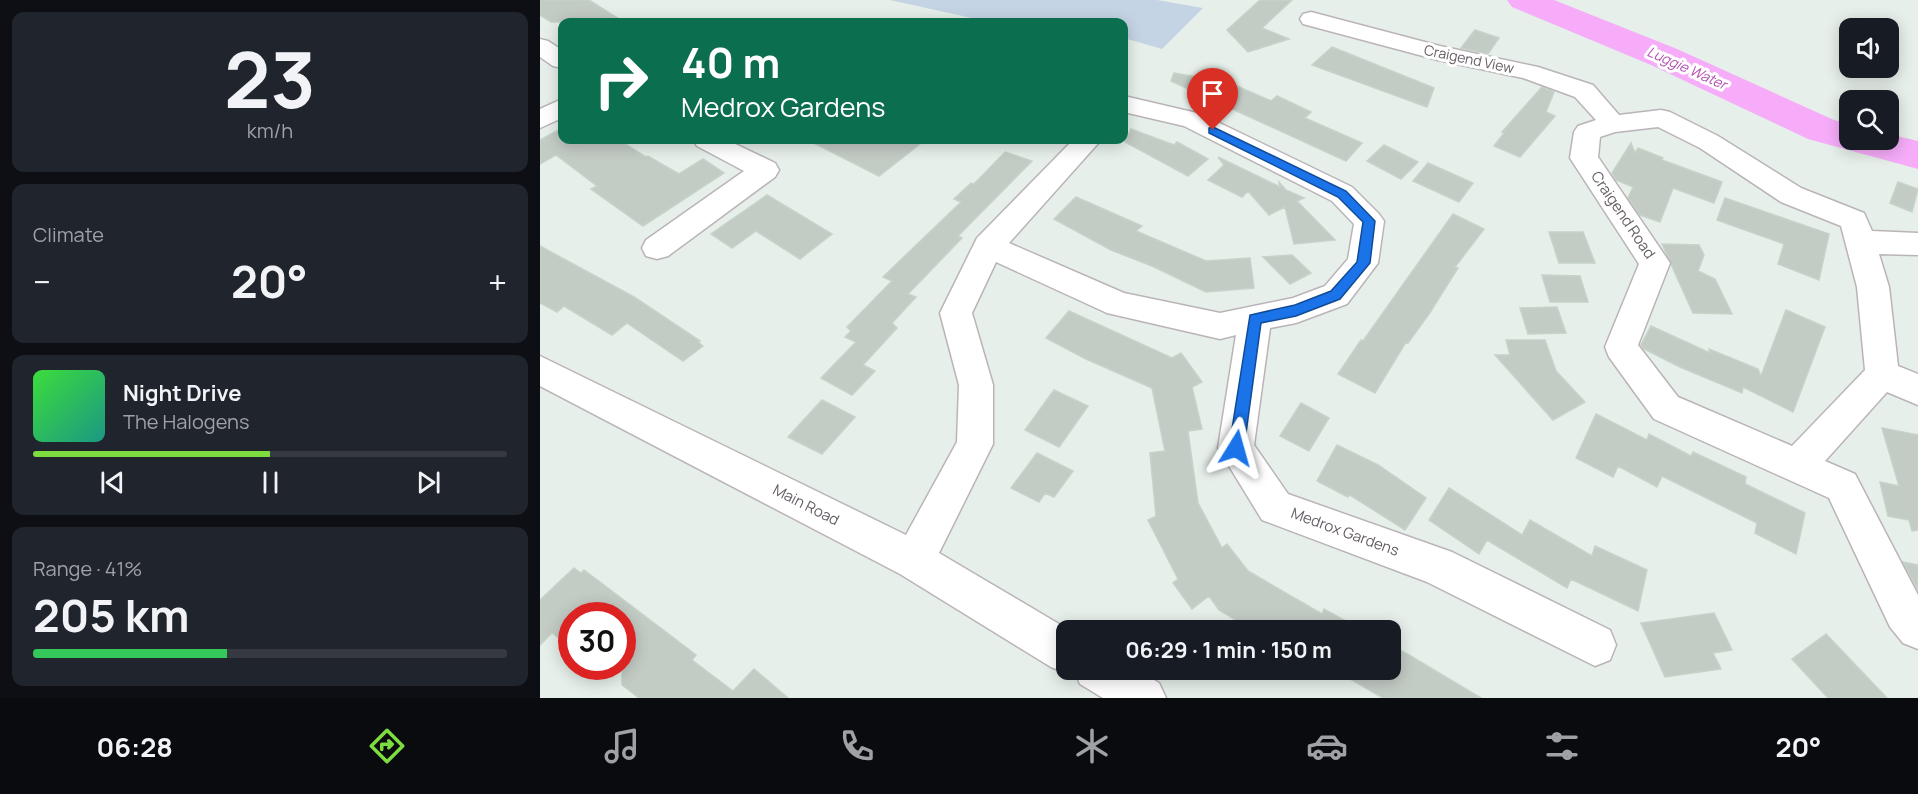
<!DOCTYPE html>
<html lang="en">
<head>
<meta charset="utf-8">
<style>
  :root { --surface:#171b24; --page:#20242c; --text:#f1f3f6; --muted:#9ea1a6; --line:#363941; --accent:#7edd3e }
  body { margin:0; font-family:Manrope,sans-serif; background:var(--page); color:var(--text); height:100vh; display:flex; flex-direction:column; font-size:22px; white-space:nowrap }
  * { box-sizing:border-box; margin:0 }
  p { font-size:20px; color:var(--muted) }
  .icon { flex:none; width:33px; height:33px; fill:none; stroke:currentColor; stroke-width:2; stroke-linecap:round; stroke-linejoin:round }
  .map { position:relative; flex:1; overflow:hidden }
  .drawer { display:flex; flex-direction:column; gap:12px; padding:12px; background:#0d0f14; width:540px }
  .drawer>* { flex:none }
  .banner { position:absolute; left:18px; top:18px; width:570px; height:126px; border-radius:12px; box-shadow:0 3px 15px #0003; background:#0b6e4f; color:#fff; overflow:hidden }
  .controls { position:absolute; left:1299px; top:18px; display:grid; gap:12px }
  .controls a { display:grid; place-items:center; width:60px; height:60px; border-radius:12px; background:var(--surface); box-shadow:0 3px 15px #0003; font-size:30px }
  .speed { position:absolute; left:18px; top:602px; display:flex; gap:12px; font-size:30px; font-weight:700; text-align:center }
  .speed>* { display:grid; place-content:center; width:78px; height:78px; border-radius:50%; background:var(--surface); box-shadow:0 3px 15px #0003; line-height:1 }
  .speed .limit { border:9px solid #d22; background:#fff; color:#111 }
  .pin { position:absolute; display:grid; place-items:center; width:51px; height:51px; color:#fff; margin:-62px -26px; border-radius:50% 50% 50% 0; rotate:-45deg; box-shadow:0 0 6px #0007 }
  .pin .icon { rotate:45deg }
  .me { position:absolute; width:66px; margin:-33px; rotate:8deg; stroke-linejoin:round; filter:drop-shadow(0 0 4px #0008) }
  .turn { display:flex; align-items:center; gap:21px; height:126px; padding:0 24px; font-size:27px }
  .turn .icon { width:78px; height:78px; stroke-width:2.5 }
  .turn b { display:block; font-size:42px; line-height:51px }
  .big { font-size:45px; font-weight:700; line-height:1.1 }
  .drawer .card { flex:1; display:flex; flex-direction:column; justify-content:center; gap:9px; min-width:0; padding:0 21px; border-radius:12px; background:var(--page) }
  .drawer .dial { align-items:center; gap:0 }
  .dial b { font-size:78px; line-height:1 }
  .song { display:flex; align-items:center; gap:18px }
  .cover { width:72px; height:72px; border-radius:9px; background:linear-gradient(135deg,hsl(120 70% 55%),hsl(170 70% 35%)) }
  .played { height:6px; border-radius:3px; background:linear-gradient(90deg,var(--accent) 50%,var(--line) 50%) }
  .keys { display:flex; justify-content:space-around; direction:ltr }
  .heat { display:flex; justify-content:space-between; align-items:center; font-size:33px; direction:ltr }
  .charge { height:9px; border-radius:4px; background:linear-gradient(90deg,#34c759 41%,var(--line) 0) }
  .trip { position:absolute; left:516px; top:620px; width:345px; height:60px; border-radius:12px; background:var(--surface); box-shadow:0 3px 15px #0003; font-weight:700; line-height:60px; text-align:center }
  .menu { display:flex; height:96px; justify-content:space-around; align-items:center; background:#090b0e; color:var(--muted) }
  .menu .icon { width:42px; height:42px }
  .menu .current { color:var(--accent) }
  .menu b { font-size:27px; color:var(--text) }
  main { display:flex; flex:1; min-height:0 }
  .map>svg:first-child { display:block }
</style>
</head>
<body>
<main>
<section class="drawer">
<div class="card dial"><b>23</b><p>km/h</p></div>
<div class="card"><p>Climate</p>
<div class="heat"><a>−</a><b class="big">20°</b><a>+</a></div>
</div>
<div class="card">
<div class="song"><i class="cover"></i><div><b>Night Drive</b><p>The Halogens</p></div></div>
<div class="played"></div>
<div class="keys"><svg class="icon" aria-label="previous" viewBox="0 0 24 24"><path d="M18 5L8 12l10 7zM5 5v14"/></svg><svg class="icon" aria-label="pause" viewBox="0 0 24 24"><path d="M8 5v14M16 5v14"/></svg><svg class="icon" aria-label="next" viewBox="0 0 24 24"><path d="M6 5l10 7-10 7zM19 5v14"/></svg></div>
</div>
<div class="card"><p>Range · 41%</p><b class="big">205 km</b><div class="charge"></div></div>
</section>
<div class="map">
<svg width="1378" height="698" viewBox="0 0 1378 698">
  <rect width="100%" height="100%" fill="#e6efe9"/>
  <path fill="#c5d4e5" d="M350,0H617L663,8L622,49L584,38V22H524L511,19L508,22H450Z"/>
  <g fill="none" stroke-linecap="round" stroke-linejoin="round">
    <path fill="#f6acf9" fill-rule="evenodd" d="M967,0H1014L1137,49L1294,120L1310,124V140H1348V134L1378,141V169L1268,139L1111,65L972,7Z"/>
  </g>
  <path fill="#c3cbc5" stroke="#c5d3c8" stroke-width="1.5" d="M0,0H49L84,22H11L0,15Z
    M720,0H752L722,28L749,39L708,52L687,30Z
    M935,30L959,38L948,54L921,48Z
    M792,47L894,88L887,107L772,65Z
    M634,73L690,83L731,101L737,96L771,112L765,118L822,143L806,161L631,81Z
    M1002,87L1014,92L1006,112L1015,116L980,157L954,146L964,133L962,132Z
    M22,128V140H79L106,157L108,156L139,174L163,159L184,173L103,226L51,189L57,186L16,155L0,164V140Z
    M591,129L634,145L637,142L668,159L648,176L585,142Z
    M268,140H385L339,176Z
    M1091,143L1095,153L1098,148L1123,158L1122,160L1182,182L1174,203L1133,188L1120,222L1100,215L1088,198L1093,187L1076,180L1072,173Z
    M844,145L878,162L861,179L827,161Z
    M465,152L492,161L418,236L422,238L368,294L376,297L352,323L357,328L323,365L335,371L312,395L281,378L316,342L305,337L311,331L307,327L352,281L343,277L421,202L414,199L431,183L434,184Z
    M678,157L740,187L739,182L746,190L764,198L757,201L795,240L754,244L745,207L729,215L708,191L702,197L668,180L684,165Z
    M888,163L933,183L919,202L873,181Z
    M1358,182L1378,189L1372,212L1350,203Z
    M227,195L292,234L260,259L216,231L192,248L171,234Z
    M536,197L602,226L596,231L666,261L710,258L714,288L666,292L612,266L571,250L514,219Z
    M1185,198L1289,234L1279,280L1238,264L1244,244L1177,220Z
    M913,214L944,229L915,267L918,268L891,311L868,343L866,342L835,393L798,374L821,340L823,341Z
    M1009,232H1043L1055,263H1019Z
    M1122,244L1159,245L1164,255L1158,271L1175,279L1192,314L1153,313Z
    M0,246L94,297L160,341L158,342L163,346L143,361L87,323L72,335L24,306L17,312L0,303Z
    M752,255L771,273L750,284L723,257Z
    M1002,275L1040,276L1048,302H1010Z
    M1017,307L1026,333L988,334L980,308Z
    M1246,310L1285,327L1253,412L1203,387L1202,393L1140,367L1104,349L1101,345L1111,326L1170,353L1169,349L1218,369L1221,376Z
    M529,311L632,358L641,353L662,382L652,387L662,429L648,431L658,503L682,548L687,544L708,571L782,614L784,609L822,630H712L679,610L669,596L652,609L633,583L638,579L608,520L616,516L610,453L625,451L612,388L546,359L506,338Z
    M966,340H1005L1016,371L1045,402L1013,420L955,355H970Z
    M514,390L548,406L519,447L485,430Z
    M282,400L315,417L282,454L248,437Z
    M761,403L789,418L769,451L740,436Z
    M1056,414L1107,440L1109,434L1151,456L1153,452L1206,477L1205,484L1265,513L1256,554L1215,533L1217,523L1122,476L1117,487L1078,466L1073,477L1036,458Z
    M1342,428L1378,435V530L1372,531L1369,520L1348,516L1340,482L1359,486Z
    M797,445L838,465L886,498L865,530L810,495L808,497L777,481Z
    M497,453L533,471L514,497L505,493L499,502L471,488Z
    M909,488L982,535L990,520L1052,556L1055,546L1107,570L1098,611L1031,579L1027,588L947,540L939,554L889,520Z
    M1363,562L1378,565V590Z
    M34,568L41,573L44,570L156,655L152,660L193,691L214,669L248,698H99L82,685V615H32V648L12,633L0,645V600Z
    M1174,613L1192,650L1173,653L1181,669L1125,677L1101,623Z
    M1286,634L1347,698H1288L1252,659Z
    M850,645L869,655L941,698H843L793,669H850Z"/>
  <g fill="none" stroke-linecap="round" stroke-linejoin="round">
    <g stroke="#bab4b9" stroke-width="3">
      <path id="minor" d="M771,12L900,46L998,67L1053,85L1079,115L1121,110L1130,112L1178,136L1261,188L1324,213L1332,231L1378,233V255L1339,254L1349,287L1358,366L1378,374V405L1347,392L1285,461L1315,474L1378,595V649L1363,643L1350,627L1289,498L1114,419L1069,357L1065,347L1099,264L1030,158L1034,132L1038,126L1056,120L1035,97L983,78L898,60L763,24L760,19L763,14ZM1118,127L1160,148L1241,202L1301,226L1317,287L1325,370L1252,446L1138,397L1098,345L1130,263L1058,157L1060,137L1075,132Z
        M0,39L8,41L22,50V68L13,66L0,57Z
        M584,96L661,114L812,187L839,214L844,221L838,263L807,304L756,323L730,328L714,445L748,494L912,552L1070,630L1076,645L1070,660L1055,666L887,582L722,520L678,448L696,335L680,339L567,313L456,262L432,313L453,385V444L399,553L529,630H526V669H596L619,683L626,698H563L540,684L534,670L526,673L511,667L360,574L0,386V356L366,535L417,442L419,385L400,313L437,238L533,140H561L469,243L584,293L680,313L753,298L785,286L808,259L814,224L792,201L644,126L584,112Z
        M22,99V118L0,128V109Z
        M153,140H187L235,163L239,170L235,177L128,256L117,259L106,256L102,248L106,240L204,171L157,146Z"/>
    </g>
    <use href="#minor" fill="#fff" fill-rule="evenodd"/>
  </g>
  <path fill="#1a73e8" stroke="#114b97" stroke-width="1.5" d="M673,127L806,191L835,221L830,263L800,299L756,316L721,323L704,448L702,452L696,454L691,452L689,448L710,315L755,305L791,291L817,262L823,222L798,197L669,133V128Z"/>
  <g text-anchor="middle" stroke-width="6" stroke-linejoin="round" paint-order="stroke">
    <g font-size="14" fill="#665e65" stroke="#fff">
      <text transform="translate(929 59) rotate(12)" y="5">Craigend View</text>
    </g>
    <g font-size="14" font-style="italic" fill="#b34db0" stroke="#fff">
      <text transform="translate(1147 68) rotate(24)" y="5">Luggie Water</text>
    </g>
    <g font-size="15" fill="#665e65" stroke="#fff">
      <text transform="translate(1083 215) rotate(56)" y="5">Craigend Road</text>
      <text transform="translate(266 505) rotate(27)" y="5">Main Road</text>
      <text transform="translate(805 532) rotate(20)" y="5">Medrox Gardens</text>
    </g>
  </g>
</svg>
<div class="controls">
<a><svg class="icon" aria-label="sound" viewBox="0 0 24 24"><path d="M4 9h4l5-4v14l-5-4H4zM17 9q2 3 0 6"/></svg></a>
<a><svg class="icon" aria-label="search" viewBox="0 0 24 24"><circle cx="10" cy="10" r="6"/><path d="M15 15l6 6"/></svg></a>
</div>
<div class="speed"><div class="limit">30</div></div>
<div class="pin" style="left:673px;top:130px;background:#d93025"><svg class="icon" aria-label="arrive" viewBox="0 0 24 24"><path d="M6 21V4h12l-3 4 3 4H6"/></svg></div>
<svg class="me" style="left:696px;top:448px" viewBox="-20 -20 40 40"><path d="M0-17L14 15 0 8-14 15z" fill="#1a73e8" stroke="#fff" stroke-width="4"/></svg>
<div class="trip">06:29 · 1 min · 150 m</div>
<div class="banner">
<div class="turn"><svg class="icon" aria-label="right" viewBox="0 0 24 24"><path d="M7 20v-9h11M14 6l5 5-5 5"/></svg><div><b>40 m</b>Medrox Gardens</div></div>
</div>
</div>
</main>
<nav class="menu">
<b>06:28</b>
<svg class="icon current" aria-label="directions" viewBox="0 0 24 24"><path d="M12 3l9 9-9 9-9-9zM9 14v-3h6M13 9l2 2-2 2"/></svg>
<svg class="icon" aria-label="music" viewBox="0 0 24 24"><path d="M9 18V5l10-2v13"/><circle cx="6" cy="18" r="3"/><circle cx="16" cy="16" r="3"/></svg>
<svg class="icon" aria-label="phone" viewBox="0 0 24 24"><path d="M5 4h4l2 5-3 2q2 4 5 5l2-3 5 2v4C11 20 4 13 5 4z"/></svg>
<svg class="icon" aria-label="climate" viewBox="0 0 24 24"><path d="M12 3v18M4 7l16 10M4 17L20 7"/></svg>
<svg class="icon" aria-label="car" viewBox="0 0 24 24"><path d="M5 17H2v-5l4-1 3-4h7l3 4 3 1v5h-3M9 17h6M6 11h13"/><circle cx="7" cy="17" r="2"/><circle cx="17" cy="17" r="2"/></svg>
<svg class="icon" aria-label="filters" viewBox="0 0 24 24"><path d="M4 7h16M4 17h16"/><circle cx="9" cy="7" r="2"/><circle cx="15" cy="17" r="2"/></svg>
<b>20°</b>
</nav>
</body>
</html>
